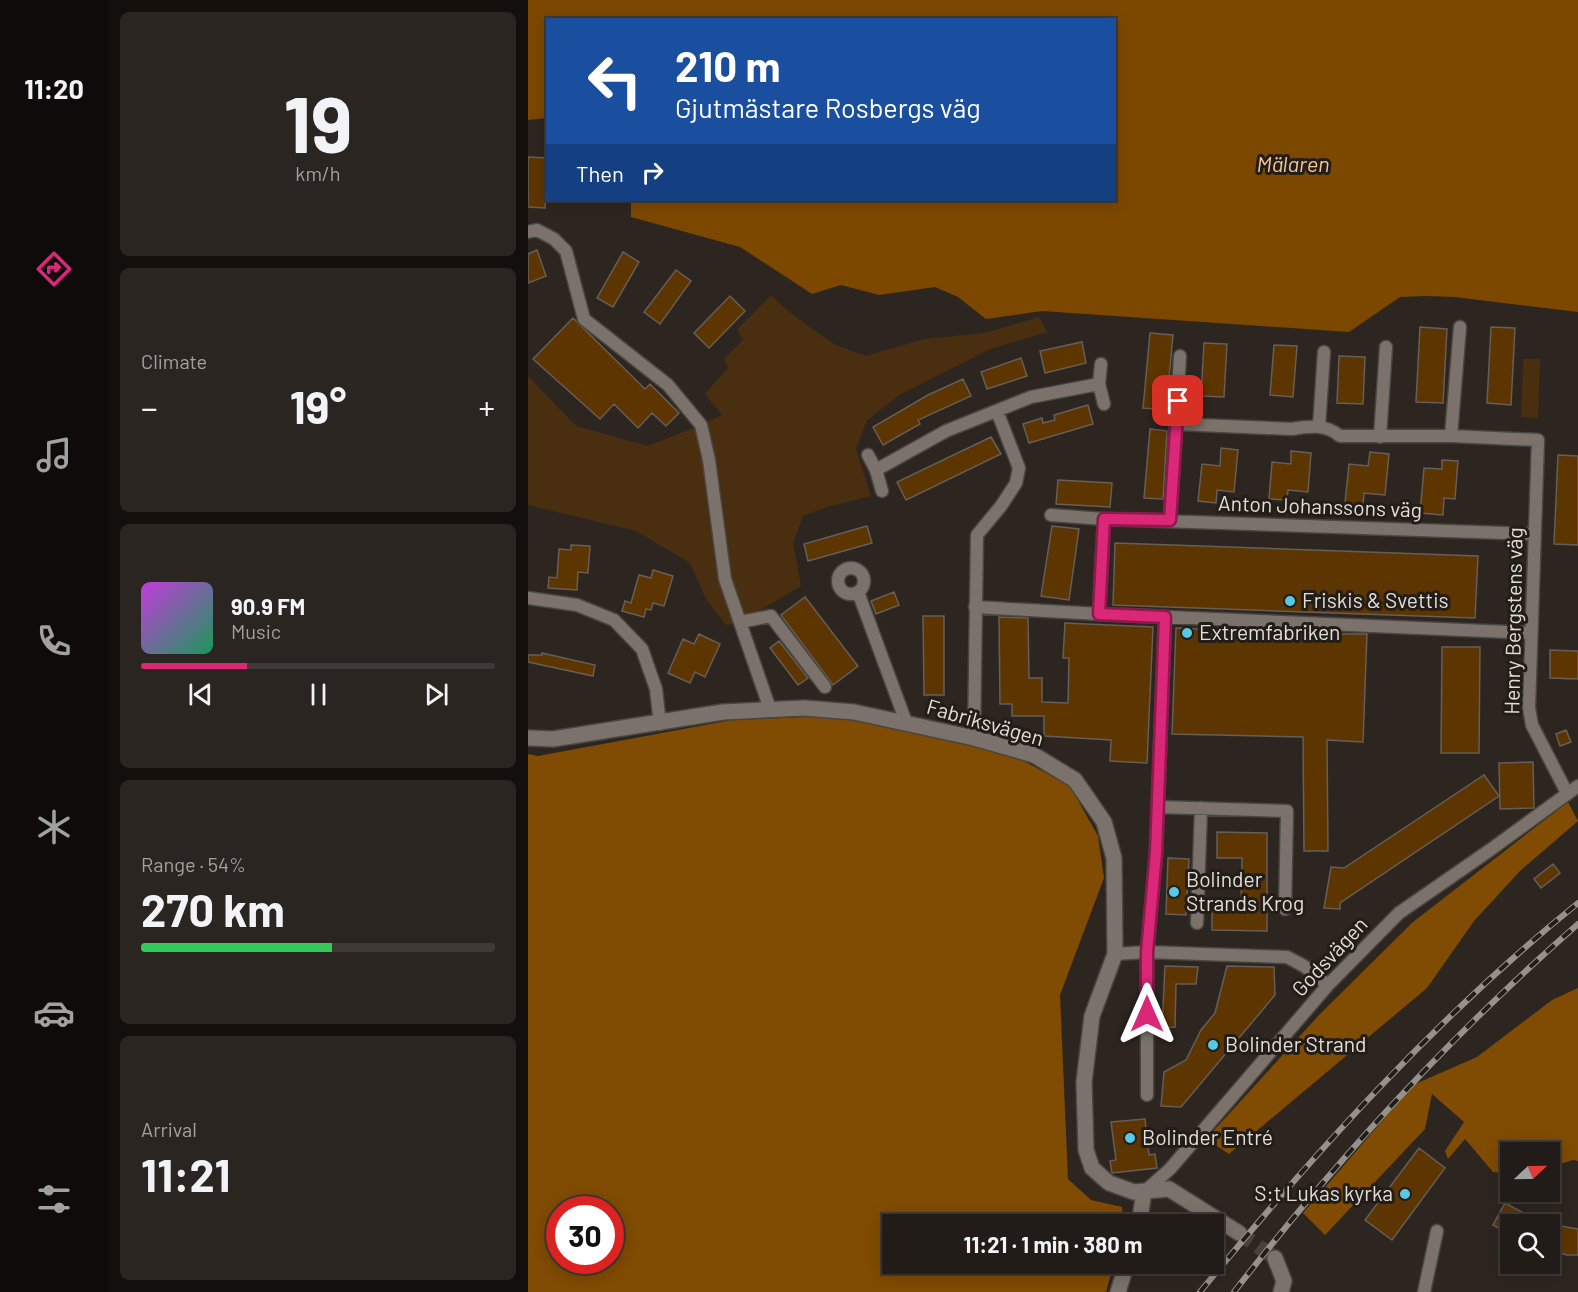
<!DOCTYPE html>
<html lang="en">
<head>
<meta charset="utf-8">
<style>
  :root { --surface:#221c18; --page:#2a2521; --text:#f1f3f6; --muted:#a2a1a2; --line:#3f3a37; --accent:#db2777 }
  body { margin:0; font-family:Barlow,sans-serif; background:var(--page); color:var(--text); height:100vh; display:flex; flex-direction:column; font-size:22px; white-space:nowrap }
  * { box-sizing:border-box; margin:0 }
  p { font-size:20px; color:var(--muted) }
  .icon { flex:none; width:33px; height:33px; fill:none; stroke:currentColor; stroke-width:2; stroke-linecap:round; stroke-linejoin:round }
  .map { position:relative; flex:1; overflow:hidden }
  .side { display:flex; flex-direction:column; gap:12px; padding:12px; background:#130f0d; width:420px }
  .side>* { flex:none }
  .hud { position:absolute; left:18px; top:18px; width:570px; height:183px; border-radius:0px; box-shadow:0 3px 15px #0003,0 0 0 2px var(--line); background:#1a4fa0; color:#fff; overflow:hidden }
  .needle { width:39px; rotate:68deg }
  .tools { position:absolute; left:972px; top:1142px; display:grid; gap:12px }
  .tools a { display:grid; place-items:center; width:60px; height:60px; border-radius:0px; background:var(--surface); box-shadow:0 3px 15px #0003,0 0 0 2px var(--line); font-size:30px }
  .speed { position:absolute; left:18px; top:1196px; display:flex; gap:12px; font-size:30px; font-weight:700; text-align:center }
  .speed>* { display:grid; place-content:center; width:78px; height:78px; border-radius:50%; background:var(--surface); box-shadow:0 3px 15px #0003,0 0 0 2px var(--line); line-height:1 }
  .speed .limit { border:9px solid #d22; background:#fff; color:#111 }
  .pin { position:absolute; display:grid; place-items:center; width:51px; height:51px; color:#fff; margin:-26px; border-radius:12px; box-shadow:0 3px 9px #0006 }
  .me { position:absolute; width:66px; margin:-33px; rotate:0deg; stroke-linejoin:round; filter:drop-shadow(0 0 4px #0008) }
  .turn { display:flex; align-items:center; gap:21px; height:126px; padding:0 30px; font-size:27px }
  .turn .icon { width:78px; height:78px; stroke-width:2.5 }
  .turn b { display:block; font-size:42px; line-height:51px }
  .then { display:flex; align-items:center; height:57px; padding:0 30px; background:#0003; gap:12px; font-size:22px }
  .big { font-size:45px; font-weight:700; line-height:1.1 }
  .side .widget { flex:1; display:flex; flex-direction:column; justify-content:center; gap:9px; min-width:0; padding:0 21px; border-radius:9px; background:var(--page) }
  .side .dial { align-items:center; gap:0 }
  .dial b { font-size:78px; line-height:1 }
  .song { display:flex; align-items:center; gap:18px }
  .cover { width:72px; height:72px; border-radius:9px; background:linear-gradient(135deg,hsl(290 70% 55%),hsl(150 70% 35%)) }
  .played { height:6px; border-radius:3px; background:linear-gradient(90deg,var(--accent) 30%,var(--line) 30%) }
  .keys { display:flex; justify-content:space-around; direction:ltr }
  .heat { display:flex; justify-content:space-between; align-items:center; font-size:33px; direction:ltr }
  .charge { height:9px; border-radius:4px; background:linear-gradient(90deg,#34c759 54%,var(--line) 0) }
  .trip { position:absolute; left:354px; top:1214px; width:342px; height:60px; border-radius:0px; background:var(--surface); box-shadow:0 3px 15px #0003,0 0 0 2px var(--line); font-weight:700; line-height:60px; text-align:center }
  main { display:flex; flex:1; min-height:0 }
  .tabs { display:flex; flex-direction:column; width:108px; justify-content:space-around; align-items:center; background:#0e0b0a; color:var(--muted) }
  .tabs .icon { width:42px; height:42px }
  .tabs .on { color:var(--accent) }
  .tabs b { font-size:27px; color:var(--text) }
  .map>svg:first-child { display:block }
</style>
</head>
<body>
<main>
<nav class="tabs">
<b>11:20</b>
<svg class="icon on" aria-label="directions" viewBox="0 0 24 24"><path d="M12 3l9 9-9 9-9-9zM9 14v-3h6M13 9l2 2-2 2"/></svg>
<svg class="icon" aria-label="music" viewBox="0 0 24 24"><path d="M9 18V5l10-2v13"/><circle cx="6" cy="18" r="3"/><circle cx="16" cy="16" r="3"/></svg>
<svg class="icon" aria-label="phone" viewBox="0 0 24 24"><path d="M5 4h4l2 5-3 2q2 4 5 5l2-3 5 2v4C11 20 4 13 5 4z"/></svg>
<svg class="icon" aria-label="climate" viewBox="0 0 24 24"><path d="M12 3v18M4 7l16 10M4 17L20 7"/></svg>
<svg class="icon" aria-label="car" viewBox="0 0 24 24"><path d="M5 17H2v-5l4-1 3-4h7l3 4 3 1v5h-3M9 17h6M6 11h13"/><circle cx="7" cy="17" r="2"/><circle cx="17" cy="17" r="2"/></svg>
<svg class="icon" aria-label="filters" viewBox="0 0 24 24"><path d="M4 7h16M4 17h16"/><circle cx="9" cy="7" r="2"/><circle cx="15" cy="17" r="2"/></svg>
</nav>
<section class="side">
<div class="widget dial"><b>19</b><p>km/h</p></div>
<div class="widget"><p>Climate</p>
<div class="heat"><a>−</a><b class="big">19°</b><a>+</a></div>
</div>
<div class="widget">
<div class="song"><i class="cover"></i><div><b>90.9 FM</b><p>Music</p></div></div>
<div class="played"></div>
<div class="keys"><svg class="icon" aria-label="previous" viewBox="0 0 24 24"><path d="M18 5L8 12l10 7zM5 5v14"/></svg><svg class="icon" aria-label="pause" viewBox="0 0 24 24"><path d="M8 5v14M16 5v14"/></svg><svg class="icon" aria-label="next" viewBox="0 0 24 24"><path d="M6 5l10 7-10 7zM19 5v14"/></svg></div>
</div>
<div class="widget"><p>Range · 54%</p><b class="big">270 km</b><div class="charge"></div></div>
<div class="widget"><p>Arrival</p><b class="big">11:21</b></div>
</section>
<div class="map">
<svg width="1050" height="1292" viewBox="0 0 1050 1292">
  <rect width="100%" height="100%" fill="#2d2620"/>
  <path fill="#4a2e10" d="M243,295L261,312L307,345L338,356L396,339L457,333L511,317L519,332L460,350L373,394L339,420L328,449L343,496L299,507L275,516L265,543L273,586L212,622L198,625L178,599L162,563L108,531L0,505V376L48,426L120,446L173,425L194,415L177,394L200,368L196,359L215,340L209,330Z
    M995,359H1012L1010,418L993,417Z"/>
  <path fill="#804b02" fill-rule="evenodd" d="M328,715L492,759L542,786L570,836L576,878L532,995L540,1179L563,1200L594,1207L596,1224H364V1263H586L578,1292H0V754L10,756L204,720ZM32,1209H82V1260H32Z
    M1040,802L1050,821L992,871L946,921L899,988L701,1154L678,1139L792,1014L885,922Z
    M1050,988V1161L1045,1160L1022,1167V1152H982V1174L965,1172L937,1139L920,1159L917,1151L936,1122L904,1094L897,1129L797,1235L775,1213L885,1085L949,1057L1024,1000Z"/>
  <path fill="#7c4800" d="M0,0H1050V312L927,297L897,296L872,297L821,332L514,311L458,319L430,297L407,287L351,295L313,285L284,294L212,247L103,217V200H586V20H20L19,118L0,120Z"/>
  <path fill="#5d3501" stroke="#665e57" stroke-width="1.5" d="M0,157L20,158L17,208L0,207Z
    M9,250L18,276L0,283V254Z
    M95,252L111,262L85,307L69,298Z
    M148,270L163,281L132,324L116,312Z
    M202,296L217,311L181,348L166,333Z
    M45,318L117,389L122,384L151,413L138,426L124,413L110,428L86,404L72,419L5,359Z
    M892,327L919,329L915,403L888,402Z
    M963,327L987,328L983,405L959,403Z
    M622,333L645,335L638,410L615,408Z
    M554,342L558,363L517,373L512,351Z
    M676,343L699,344L696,397L673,396Z
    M746,345L769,346L765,397L742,395Z
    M811,356L837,357L835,404L809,403Z
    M493,358L499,376L459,389L453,372Z
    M435,379L443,396L390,420L392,424L355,445L345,427L400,395Z
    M560,405L565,424L501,443L495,424L514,418L515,423L527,420L526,415Z
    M622,429L639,431L635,499L616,498Z
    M463,437L473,454L378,500L369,482Z
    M693,448L710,450L706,492L689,490L688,503L670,501L674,464L692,466Z
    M763,451L783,453L780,492L760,490L759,500L741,499L744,462L763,464Z
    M842,452L861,454L857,495L836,493L835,505L817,503L821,464L840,466Z
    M1030,455L1050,456V545L1026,544Z
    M914,460L930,461L927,499L916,498L915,515L892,513L896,468L914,469Z
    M530,480L584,483L582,507L528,504Z
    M339,526L344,543L280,561L276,544Z
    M524,526L551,529L541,600L513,596Z
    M587,543L950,556L947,618L585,605Z
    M43,545L62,546L60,573L50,572L49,590L20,588L21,577L29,578L31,549L43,550Z
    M125,570L145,576L136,606L125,603L123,610L118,609L116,617L94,611L97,601L103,603L111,575L123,578Z
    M366,592L371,605L348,614L343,601Z
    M277,597L330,666L305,685L253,615Z
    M395,616H416V695H396Z
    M471,617L500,618L501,678H514V702L540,703L541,658H535L537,623L625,627L619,763L582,761L583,740L516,736V716H484V704H472Z
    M648,628L775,634H839L835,742L799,740L800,851H776L775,737L644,734Z
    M171,634L192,644L177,677L167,672L162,683L140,673L155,639L166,644Z
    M251,641L280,678L270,685L242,648Z
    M914,647H952L951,753H913Z
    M1022,650L1050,651V679L1022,678Z
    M14,653L67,665L65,676L0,662V655H14Z
    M1038,730L1043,742L1032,746L1028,734Z
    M1005,762L1006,808L972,809L971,763Z
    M956,775L971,796L812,903V909L796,908L803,867L816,868Z
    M689,832L739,833V931L684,930V905H713L714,858H689Z
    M640,858L661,859L658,915L638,914Z
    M1025,864L1032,873L1013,888L1006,879Z
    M637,966L670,967L668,984H648L647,1027L634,1028Z
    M699,966L746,967L747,995L653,1107L633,1106L636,1072L658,1060L673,1030L687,1013Z
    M617,1119L621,1155L627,1154L629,1168L584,1173L582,1161L588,1160L583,1122Z
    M891,1148L917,1168L864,1240L837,1220Z
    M977,1203L1016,1224H982V1235L965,1225Z
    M1022,1224L1050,1229V1255H1039L1022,1250Z"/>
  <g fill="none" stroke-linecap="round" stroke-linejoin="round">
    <path stroke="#48413c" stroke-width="15" stroke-dasharray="15 8" stroke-linecap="butt" d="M711,1233L747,1258"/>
    <g stroke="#4a4540" stroke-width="15">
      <path id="minor" d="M0,232L9,230L26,239L38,251L56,319L140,385L173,425L181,460L197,579L242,709
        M573,364L571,384L576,404
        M649,424L764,429C781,426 798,424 812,436H923L1010,440L1001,708L1004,725L1039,793
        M791,427L796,352
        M923,436L932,327
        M852,437L858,347
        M340,455L348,470L354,491
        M348,470L418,431L503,397L571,384
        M523,515L576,519L1006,534
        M642,520L652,356
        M310 581a13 13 0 1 1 26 0a13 13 0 1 1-26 0Z
        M330,592L378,722
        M0,598L49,605L86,620L114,649L128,689L132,724
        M447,607L571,614L1003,633
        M571,614L576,519
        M212,622L243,616L297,687
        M446,738L449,535L473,506L488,483L491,468L469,411
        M630,807L759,811L757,909
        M669,923L673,808
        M587,954L619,952L628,853L637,617
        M619,1095V952L759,957L776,966L800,985
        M616,1192L642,1169L800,985L871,913L962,850L1050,786
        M896,1292L909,1231"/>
    </g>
    <g stroke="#4a4540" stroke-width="18">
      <path id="tertiary" d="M0,738L25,739L195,712L276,708L326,712L446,738L506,755L547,780L576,822L586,858L587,954L564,1016L556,1082L558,1150L564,1168L581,1183L606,1192L641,1189L711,1233
        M611,1224L616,1192
        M747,1258L756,1281L753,1292
        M590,1292L599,1263"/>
    </g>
    <use href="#minor" stroke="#7b736b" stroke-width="12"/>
    <use href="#tertiary" stroke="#7b736b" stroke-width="15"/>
    <g stroke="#97918d" stroke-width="6">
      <path id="rail" d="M672,1292C787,1152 909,1017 1050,903
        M706,1292C809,1159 923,1035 1050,924"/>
    </g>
    <use href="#rail" stroke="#231d17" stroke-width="4" stroke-dasharray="11" stroke-linecap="butt"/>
  </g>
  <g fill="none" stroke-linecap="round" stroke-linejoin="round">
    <g stroke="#8e194d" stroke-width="15">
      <path id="route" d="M619,1014V952L628,853L637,617L571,614L576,519L642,520L650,401"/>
    </g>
    <use href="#route" stroke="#db2777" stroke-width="10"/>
  </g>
  <g fill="#58c8e4" stroke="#231d17" stroke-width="2">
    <circle cx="762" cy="601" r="6"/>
    <circle cx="659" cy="633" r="6"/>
    <circle cx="646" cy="892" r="6"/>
    <circle cx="685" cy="1045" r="6"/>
    <circle cx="602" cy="1138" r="6"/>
    <circle cx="877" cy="1194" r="6"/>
  </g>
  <g text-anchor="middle" stroke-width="6" stroke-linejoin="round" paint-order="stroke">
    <g font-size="21" fill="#e2ddd9" stroke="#231d17">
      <text transform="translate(792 507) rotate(2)" y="7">Anton Johanssons väg</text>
      <text transform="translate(986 621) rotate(-89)" y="7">Henry Bergstens väg</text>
      <text transform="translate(457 723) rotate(16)" y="7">Fabriksvägen</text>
      <text transform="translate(802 957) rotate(-47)" y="7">Godsvägen</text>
    </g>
    <g font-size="21" fill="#e2ddd9" stroke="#231d17" text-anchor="start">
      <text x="774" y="608">Friskis &amp; Svettis</text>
      <text x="671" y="640">Extremfabriken</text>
      <text x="658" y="887">Bolinder<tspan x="658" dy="24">Strands Krog</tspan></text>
      <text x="697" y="1052">Bolinder Strand</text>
      <text x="614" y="1145">Bolinder Entré</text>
      <text x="865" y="1201" text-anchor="end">S:t Lukas kyrka</text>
    </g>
    <g font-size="22" font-style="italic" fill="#f4c598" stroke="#231d17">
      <text x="765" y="172">Mälaren</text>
    </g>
  </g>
</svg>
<div class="tools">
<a><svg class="needle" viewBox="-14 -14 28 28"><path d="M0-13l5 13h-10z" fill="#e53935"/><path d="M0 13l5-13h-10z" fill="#a2a1a2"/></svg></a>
<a><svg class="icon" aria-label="search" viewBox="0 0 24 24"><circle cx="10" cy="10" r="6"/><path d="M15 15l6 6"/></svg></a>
</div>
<div class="speed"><div class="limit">30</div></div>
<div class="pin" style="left:650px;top:401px;background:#d93025"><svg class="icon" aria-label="arrive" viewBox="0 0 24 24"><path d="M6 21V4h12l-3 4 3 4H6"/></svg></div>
<svg class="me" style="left:619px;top:1014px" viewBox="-20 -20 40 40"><path d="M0-17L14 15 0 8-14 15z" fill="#db2777" stroke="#fff" stroke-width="4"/></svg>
<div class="trip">11:21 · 1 min · 380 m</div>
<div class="hud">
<div class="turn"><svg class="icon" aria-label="left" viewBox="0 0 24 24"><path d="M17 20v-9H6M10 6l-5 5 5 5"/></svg><div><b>210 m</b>Gjutmästare Rosbergs väg</div></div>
<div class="then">Then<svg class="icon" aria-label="right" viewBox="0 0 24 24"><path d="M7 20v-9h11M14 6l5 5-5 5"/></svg></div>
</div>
</div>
</main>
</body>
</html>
